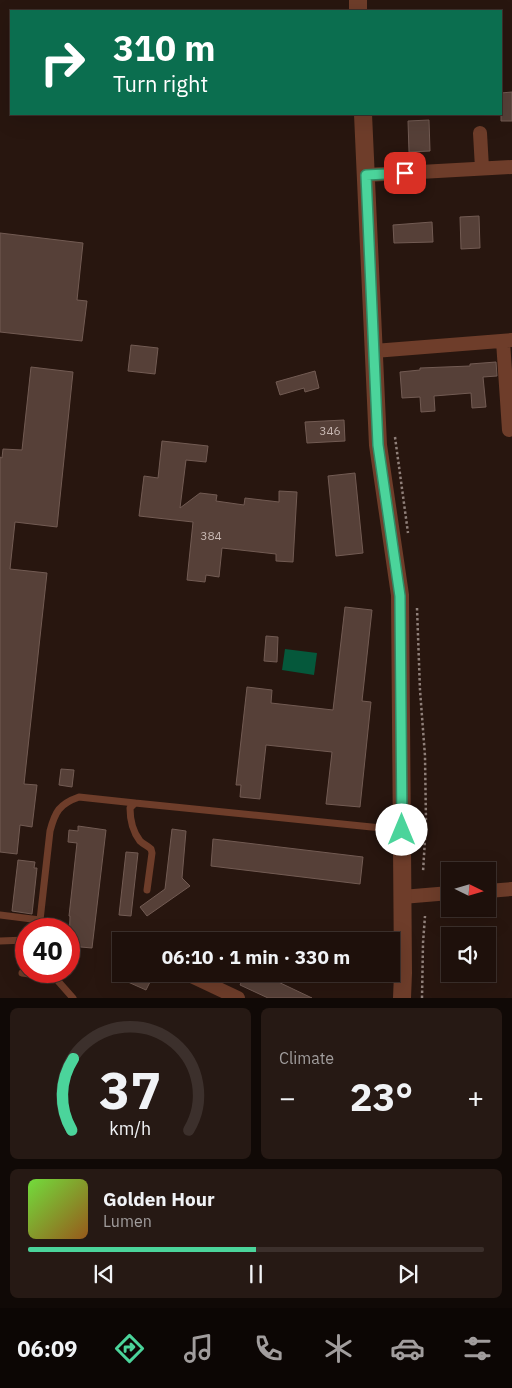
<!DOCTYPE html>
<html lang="en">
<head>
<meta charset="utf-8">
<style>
  :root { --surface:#1e100b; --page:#261914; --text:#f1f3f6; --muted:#a19d9d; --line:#3c302c; --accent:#4bd49b }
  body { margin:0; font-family:"IBM Plex Sans",sans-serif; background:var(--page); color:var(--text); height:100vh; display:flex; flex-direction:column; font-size:19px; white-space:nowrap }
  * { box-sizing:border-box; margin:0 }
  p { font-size:16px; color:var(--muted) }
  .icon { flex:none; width:28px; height:28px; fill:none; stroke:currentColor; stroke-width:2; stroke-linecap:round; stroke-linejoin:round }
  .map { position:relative; height:998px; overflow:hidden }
  .details { display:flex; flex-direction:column; gap:10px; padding:10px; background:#100906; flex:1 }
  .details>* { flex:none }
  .banner { position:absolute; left:10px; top:10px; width:492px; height:105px; border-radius:0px; box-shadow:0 5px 20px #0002,0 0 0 1px var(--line); background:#0b6e4f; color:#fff; overflow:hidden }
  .needle { width:32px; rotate:95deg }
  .tools { position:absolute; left:441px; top:862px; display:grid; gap:10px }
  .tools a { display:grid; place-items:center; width:55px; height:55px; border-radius:0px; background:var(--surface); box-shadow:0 5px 20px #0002,0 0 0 1px var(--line); font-size:25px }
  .speed { position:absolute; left:15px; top:918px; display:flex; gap:10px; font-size:25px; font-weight:700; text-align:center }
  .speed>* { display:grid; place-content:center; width:65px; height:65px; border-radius:50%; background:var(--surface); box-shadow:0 5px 20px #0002,0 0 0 1px var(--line); line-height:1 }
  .speed .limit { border:8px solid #d22; background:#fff; color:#111 }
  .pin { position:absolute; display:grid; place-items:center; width:42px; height:42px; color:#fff; margin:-21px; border-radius:10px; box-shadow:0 2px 8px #0006 }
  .me { position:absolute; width:55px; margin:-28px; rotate:0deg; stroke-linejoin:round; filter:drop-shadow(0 0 4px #0008) }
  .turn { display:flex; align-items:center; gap:18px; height:105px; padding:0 20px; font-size:22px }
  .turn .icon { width:65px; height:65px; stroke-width:2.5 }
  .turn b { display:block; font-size:35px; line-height:42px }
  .big { font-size:38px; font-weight:700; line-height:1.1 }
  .details .widget { flex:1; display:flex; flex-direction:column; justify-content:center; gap:8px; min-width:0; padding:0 18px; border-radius:8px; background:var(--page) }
  .details .dial { align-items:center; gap:0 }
  .dial svg { height:130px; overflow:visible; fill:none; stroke:var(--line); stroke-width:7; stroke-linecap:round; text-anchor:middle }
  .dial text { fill:var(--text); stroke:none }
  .song { display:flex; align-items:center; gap:15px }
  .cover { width:60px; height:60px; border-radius:8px; background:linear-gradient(135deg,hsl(100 70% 55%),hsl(30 70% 35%)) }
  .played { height:5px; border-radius:2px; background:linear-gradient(90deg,var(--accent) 50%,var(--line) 50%) }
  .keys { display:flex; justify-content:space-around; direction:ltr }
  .heat { display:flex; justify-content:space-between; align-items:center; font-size:28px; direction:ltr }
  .details .tiles { flex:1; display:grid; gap:10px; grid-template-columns:1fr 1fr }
  .widget:last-child { grid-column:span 2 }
  .trip { position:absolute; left:112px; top:932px; width:288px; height:50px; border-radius:0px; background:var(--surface); box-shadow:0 5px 20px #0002,0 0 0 1px var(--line); font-weight:700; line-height:50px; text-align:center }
  .dock { display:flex; height:80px; justify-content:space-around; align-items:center; background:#0c0604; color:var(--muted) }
  .dock .icon { width:35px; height:35px }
  .dock .current { color:var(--accent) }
  .dock b { font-size:22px; color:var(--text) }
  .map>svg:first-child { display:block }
</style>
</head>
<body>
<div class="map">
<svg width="512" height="998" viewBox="0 0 512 998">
  <rect width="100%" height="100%" fill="#28160f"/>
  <path fill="#05583b" d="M285,649L317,653L314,675L282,670Z"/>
  <path fill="#564038" stroke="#725b53" d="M512,92V121H501V93Z
    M429,120L430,151L409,152L408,121Z
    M479,216L480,248L461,249L460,217Z
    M432,222L433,242L394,243L393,225Z
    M0,233L83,243L77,300L87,301L82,341L0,332Z
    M131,345L158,348L155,374L128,371Z
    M496,362L497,376L483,377L486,407L472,408L471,393L434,396L435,411L421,412L420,397L402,398L400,372L420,370V368L470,366V364Z
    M31,367L73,372L57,527L15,522L10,569L47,573L24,784L37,785L32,827L20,825L17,854L0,852V457L2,458L3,449L22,450Z
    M315,371L319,388L305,392L304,388L280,395L276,382Z
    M344,420L345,441L307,443L305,422Z
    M162,441L208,446L206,462L186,460L180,508L200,493L217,495L216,501L244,505L245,498L279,502V491L297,492L293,562L276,561V554L222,548L219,577L206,575L205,582L187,580L193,522L139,516L144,476L158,478Z
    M355,473L363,553L336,556L328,476Z
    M345,607L372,610L362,701L371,702L360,807L326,804L332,752L266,745L260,799L240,797L241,785H236L247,687L272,690L271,703L333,710Z
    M266,636L278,637L277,662L264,661Z
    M61,769L74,770L72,787L59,785Z
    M78,826L106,830L92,948L69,946L70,916H69L77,843L68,842L69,830L78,831Z
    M172,829L186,831L182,878L190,886L147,916L140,907L165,889Z
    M213,839L363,857L360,884L211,866Z
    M126,852L138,853L131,916L119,915Z
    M18,860L35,862L34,868H37L32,914L12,911Z
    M132,974H154L146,990L128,982Z
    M245,974H252L271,982L272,979L312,998H268L240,985Z"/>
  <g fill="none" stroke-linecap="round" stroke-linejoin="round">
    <path stroke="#90807a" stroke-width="2.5" stroke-dasharray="2.5 2.5" stroke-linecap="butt" d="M395,437L408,533
      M417,608L420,690L425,756L426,823L423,872
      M422,998L423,943L425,916"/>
    <path stroke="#6e3d2a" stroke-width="7" d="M147,890L152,853L151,849C148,846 143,844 140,841C133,832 130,819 130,808L135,803L401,830
      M0,915L40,920
      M39,929L50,831C55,812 59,804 79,797L135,803
      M0,941L26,940
      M50,972L73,998
      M22,973L44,976L48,975L50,971"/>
    <path stroke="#6e3d2a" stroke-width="14" d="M480,133L482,168
      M366,175L512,167
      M503,341L509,430
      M374,351L512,340
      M488,891L512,889
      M402,897L450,893
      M187,974L238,998"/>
    <path stroke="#6e3d2a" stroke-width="18" d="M358,0V11
      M363,114L378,445L400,595L403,973L402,998"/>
  </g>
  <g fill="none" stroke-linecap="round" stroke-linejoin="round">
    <g stroke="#318a65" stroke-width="12">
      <path id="route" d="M402,830L400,596L378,445L366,175L405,173"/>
    </g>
    <use href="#route" stroke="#4bd49b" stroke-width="9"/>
  </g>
  <g text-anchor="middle" stroke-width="5" stroke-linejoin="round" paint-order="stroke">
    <g font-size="12" fill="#c7b7b2">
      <text x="330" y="435">346</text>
      <text x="211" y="540">384</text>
    </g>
  </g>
</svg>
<div class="tools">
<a><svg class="needle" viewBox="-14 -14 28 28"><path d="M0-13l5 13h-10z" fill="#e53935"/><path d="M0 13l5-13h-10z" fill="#a19d9d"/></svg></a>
<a><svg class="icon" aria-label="sound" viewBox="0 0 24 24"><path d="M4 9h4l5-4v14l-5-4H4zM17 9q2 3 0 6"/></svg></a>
</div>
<div class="speed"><div class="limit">40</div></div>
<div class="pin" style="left:405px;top:173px;background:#d93025"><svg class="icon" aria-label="arrive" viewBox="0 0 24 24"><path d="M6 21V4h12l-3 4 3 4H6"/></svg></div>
<svg class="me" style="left:402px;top:830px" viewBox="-20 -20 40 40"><circle r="19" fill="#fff"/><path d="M0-13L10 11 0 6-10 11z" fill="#4bd49b"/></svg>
<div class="trip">06:10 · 1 min · 330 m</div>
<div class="banner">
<div class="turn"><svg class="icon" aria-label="right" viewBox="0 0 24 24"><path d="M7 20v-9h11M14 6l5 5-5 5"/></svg><div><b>310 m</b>Turn right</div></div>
</div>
</div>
<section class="details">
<div class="tiles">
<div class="widget dial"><svg viewBox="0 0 100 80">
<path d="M14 69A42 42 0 1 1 86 69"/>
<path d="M14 69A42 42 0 0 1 15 25" stroke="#4bd49b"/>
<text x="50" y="56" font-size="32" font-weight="700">37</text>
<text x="50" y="72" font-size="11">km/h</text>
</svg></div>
<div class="widget"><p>Climate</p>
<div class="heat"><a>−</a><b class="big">23°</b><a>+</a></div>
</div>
<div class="widget">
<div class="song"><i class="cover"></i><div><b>Golden Hour</b><p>Lumen</p></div></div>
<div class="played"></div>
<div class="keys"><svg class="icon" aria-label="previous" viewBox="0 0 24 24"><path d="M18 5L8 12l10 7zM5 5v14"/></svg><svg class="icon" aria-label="pause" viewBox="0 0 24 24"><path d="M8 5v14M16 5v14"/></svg><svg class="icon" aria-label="next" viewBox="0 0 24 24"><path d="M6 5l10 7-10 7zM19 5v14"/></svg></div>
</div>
</div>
</section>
<nav class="dock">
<b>06:09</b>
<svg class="icon current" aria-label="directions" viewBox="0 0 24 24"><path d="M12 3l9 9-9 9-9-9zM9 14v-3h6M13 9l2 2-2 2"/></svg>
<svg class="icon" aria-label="music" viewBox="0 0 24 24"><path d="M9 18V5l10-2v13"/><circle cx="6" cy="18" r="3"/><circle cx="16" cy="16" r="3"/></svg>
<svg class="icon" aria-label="phone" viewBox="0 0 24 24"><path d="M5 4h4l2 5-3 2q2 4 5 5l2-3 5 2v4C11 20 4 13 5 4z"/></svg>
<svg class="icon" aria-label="climate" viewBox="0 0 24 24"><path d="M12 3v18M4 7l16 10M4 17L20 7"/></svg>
<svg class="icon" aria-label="car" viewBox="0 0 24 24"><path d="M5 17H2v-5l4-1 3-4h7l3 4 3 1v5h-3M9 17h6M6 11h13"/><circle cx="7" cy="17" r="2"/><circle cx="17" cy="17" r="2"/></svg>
<svg class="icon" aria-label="filters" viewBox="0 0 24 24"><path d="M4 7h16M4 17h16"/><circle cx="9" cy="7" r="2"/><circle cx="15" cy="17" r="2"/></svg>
</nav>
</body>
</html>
